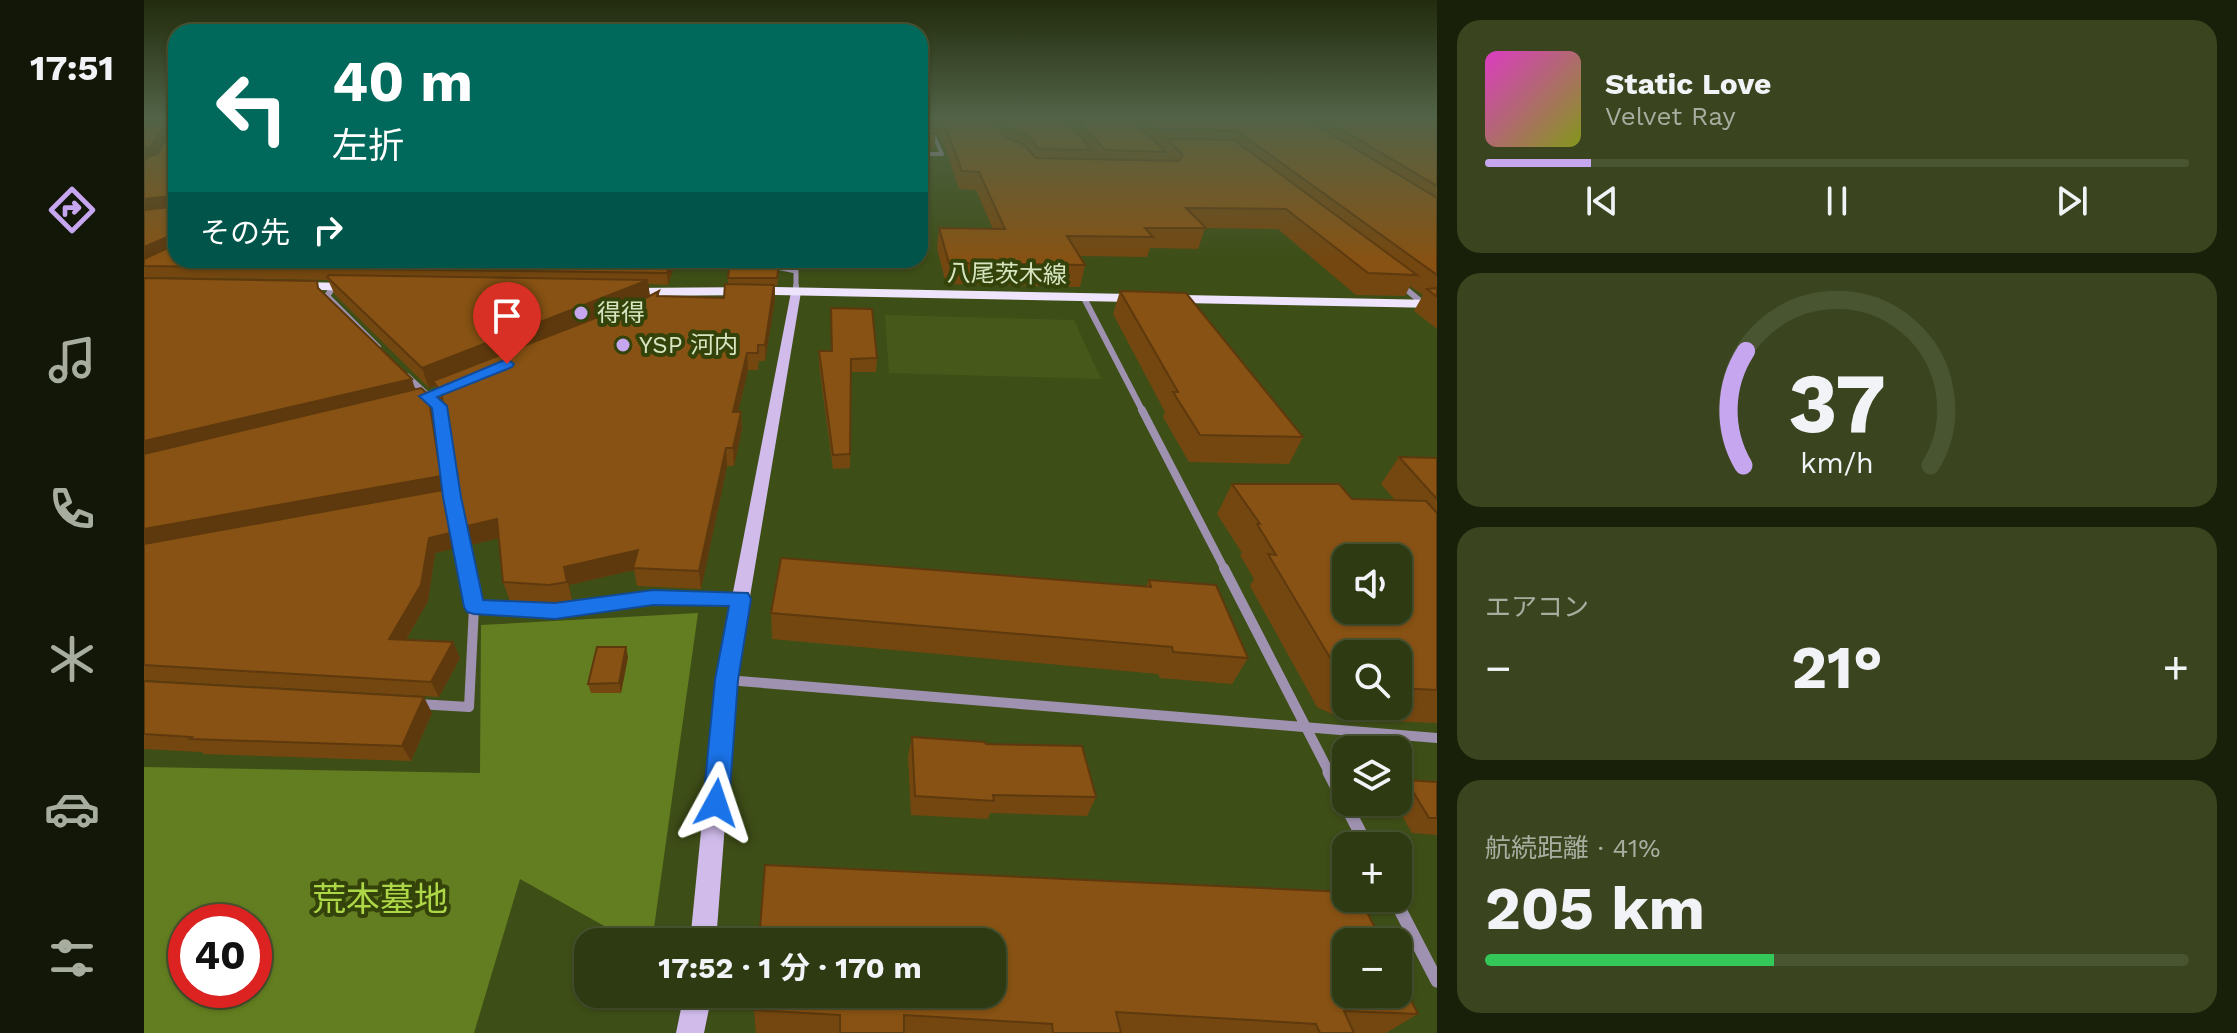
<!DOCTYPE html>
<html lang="ja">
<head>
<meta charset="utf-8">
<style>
  :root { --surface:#2e3a11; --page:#3a451f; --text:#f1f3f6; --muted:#a7ad9f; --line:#495431; --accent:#c7a6f0 }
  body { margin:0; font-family:"Work Sans","Noto Sans JP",sans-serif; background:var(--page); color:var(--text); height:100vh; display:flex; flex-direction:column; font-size:30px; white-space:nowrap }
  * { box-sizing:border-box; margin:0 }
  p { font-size:26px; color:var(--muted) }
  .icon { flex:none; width:44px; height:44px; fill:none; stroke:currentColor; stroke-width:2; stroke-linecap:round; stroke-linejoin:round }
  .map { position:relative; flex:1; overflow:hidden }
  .side { display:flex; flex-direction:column; gap:20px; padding:20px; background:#192009; width:800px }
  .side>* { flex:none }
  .top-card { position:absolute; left:24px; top:24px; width:760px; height:244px; border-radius:24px; box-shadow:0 2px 6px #0004,0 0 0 2px var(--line); background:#00695c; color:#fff; overflow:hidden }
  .buttons { position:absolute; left:1188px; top:544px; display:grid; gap:16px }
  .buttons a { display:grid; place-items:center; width:80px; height:80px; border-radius:16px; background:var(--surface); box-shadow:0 2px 6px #0004,0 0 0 2px var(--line); font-size:40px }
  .speed { position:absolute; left:24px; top:904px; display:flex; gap:16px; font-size:40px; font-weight:700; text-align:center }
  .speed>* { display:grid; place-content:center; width:104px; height:104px; border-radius:50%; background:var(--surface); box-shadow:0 2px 6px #0004,0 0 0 2px var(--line); line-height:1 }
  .speed .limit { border:12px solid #d22; background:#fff; color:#111 }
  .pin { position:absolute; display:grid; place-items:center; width:68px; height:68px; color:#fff; margin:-82px -34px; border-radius:50% 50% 50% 0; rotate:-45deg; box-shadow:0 0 8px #0007 }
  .pin .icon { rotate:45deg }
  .me { position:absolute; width:88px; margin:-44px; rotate:5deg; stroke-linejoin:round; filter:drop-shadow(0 0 6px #0008) }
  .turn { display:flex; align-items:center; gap:28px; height:168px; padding:0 32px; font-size:36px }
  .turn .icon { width:104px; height:104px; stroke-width:2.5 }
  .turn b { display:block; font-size:56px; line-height:68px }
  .then { display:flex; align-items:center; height:76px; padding:0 32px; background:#0003; gap:16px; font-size:30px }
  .big { font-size:60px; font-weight:700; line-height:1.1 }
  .side .card { flex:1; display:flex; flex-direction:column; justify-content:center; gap:12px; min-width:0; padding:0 28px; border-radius:24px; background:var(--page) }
  .side .dial { align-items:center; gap:0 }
  .dial svg { height:208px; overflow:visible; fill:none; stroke:var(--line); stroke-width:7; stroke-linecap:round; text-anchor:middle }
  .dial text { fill:var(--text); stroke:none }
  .song { display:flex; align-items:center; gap:24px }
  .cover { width:96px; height:96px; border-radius:12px; background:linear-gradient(135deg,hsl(310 70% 55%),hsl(70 70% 35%)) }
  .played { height:8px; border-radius:4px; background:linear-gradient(90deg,var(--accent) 15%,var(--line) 15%) }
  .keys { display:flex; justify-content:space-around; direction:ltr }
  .heat { display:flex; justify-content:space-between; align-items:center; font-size:44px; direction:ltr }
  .charge { height:12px; border-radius:6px; background:linear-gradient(90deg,#34c759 41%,var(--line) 0) }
  .trip { position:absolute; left:430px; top:928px; width:432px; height:80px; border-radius:24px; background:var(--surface); box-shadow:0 2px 6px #0004,0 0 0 2px var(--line); font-weight:700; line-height:80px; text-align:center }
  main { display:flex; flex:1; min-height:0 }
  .dock { display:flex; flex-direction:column; width:144px; justify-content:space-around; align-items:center; background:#121707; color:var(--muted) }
  .dock .icon { width:56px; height:56px }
  .dock .current { color:var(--accent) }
  .dock b { font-size:36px; color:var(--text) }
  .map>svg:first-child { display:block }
</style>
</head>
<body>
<main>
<nav class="dock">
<b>17:51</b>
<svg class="icon current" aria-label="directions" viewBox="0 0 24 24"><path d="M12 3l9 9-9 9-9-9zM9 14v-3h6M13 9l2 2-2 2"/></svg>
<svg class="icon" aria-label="music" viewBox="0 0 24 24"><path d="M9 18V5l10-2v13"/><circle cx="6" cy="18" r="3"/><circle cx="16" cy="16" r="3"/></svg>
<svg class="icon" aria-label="phone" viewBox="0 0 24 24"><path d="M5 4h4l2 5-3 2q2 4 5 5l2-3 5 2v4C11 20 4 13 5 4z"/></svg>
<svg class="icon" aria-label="climate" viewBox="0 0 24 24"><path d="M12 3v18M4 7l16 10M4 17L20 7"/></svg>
<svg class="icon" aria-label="car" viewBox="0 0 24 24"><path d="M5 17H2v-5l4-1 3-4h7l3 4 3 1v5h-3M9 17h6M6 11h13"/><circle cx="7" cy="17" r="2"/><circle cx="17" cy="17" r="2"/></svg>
<svg class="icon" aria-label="filters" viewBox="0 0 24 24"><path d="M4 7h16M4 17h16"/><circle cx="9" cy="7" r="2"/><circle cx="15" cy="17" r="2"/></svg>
</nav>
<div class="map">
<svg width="1293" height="1033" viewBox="0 0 1293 1033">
  <rect width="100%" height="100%" fill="#3e4e17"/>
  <path fill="#47591a" d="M741,315L930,320L957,379L745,373Z"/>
  <path fill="#637e20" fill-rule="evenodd" d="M554,613L508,942H489L376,879L330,1033H0V767L336,773L337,625ZM42,922H110V990H42Z"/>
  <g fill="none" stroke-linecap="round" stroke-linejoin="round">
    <path stroke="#9e92b0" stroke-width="4" d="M0,130L32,127
      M776,154H798L781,116"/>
    <path stroke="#9e92b0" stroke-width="5" d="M535,260L594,264
      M628,266L652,271V288
      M1256,285L1260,288"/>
    <path stroke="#9e92b0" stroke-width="6" d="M190,286L183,296L234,347
      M652,286V292
      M1258,286L1280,304
      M940,298L999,412
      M263,376L295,406L296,412"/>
    <path stroke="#9e92b0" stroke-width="8" d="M296,410L323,570
      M998,410L1081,570"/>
    <path stroke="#9e92b0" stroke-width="10" d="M322,568L330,607L411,611L509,597L596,599
      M1080,568L1186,774
      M583,680L1293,738
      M274,704L325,707L330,607"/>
    <path stroke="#9e92b0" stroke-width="13" d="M1185,772L1223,846
      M1250,898L1293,981"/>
    <path fill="#d0bbeb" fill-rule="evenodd" d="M652,289L657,292L592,680L572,942H546L572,680L647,292Z
      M540,994H568L560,1033H532Z"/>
    <path fill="#eee4fc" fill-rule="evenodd" d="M148,282L212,283L219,287L212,291L143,289V283Z
      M631,287L1293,300V308L631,295L480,296L473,292L480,288Z"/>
  </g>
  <path fill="#744710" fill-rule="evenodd" d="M0,116H32V260H532L524,285L504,284L506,296L515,291V296L580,298L584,285V278L635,272L633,286H631V300L621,361H615L614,370H604L594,412H597L598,429L590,466H583L557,589L493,586L490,570L425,585L428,600L411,603L366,601L359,582L355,538L326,545L299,403L295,397L291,386L285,388L191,295L184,280L0,277L2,159ZM31,122L14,154H12L24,133L20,124L13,125Z
    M776,116L792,133L790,149H776Z
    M785,116H1293V329L1270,311L1279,295L1266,286L1261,296L1212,295L1134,229L1061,228L1054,249L1006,248L1003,257L936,256L941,265L936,287L802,284L793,248L795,228L849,229L832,190L815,189L803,152Z
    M0,278L178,292L289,409L303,491H300L305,505L312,548L291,553L284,601L262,640L309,642L316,658L295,697L0,680Z
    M976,291L1159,437L1145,464L1045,462L1019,417L1021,412L969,314Z
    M687,308L733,358L732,372H707L706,468L689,469L675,365V351H687Z
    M1255,457L1293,458V723L1199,719L1173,707L1106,586L1110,579L1096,555L1098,553L1073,514L1088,484L1208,499L1251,500L1237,484ZM1202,654H1254V706H1202Z
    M1005,580L1104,658L1088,684L1016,678L1014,674L628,639L627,613L1002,587Z
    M484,657L477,693H447L444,684Z
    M0,681L288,713L267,761L60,754L58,752L0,749Z
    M768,737L842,744L952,797L943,816L846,813L844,819L767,815L764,756Z
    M1262,780L1293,782V835L1268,833L1250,802H1254V788Z
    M848,994L1274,1014L1242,1033H612L610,1010Z"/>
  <path fill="#5e390d" d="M14,116H28L32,122L0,127V118Z
    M20,124L24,133L12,156L0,159V149Z
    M27,196L32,207L0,209V199Z
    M25,236L30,247L0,261V247Z
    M527,260H532L524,285L523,273Z
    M504,280L506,298L289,381L291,386L285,388L278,368Z
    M630,285L631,300L621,361V345Z
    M603,353L604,370L590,429L589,412Z
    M268,379L272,392L0,457V441Z
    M284,394L289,409L303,491H300L305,505L312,548L291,553L284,601L253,655L0,547V529Z
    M597,412L598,429L590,466L589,448Z
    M582,448L583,466L557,589L555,571Z
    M353,519L359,537L326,545L319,527Z
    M494,550L490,570L425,585L428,600L420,567Z
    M309,642L316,658L295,697L287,682Z
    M482,647L484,657L477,693L475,683Z
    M280,697L288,713L267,761L258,746Z"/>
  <path fill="#875213" stroke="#5e390d" stroke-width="2" fill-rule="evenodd" d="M776,116H784L792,133H776Z
    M794,116H847L861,137L879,144L892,158L1035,161L1039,155L1023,139L1090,140L1273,275L1224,273L1142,209L1042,208L1062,228H1001L1009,237L923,236L941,265L805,263L795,228L861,229L835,172L818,171L805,136Z
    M858,116H918L948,150L895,149L885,136L868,131Z
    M930,116H984L1022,152L961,150Z
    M997,116H1157L1293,198V275L1093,131L1012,129Z
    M1175,116H1293V186Z
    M32,121V202L27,196L0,199V161L3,157L14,154Z
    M20,124L7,146L0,149V126Z
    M32,202V260H527L523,273L0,266V259L28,246L31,239L25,236L0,247V210L27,207Z
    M586,261L635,264L633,278H584Z
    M185,275L504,280L278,368L183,277Z
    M0,278L173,281L174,288L268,379L0,441Z
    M581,284L630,285L621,345H614V353H603L589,412H597L589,448H582L555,571L489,568L494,550L420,567L423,582L405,585L359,582L353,519L319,527L297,392L289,381L498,300L515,291L513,296L580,298Z
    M1293,288V297L1283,289Z
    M976,291L1042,293L1159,437L1056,435L1029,392H1034Z
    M687,308L728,309L733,358L707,359L706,454L689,455L675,351H688Z
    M277,388L284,394L297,476L0,529V454Z
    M1255,457L1293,458V499Z
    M1088,484H1195L1208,499L1282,501L1293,513V690L1254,688V654H1202V678L1197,676L1124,554L1132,555L1113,524H1116ZM1202,558H1254V610H1202Z
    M299,490L306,533L285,538L277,585L245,639L309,642L287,682L0,665V544Z
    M637,558L1007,587L1005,580L1072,585L1104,658L1029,652L1028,647L627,613Z
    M453,647H482L475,683L444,684Z
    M0,681L280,697L258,746L46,739L48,737L0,734Z
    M768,737L841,742L842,744L938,746L952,797L849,795L850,801L771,796Z
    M1262,780L1293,782V818H1285Z
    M621,865L1202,892V898H1216L1238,942H1202V994H1254V975L1274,1014L1200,1011L1210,1033H1176L1172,1024L972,1012L977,1033H909L908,1024L760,1015V1033H696V1015L610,1010L611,994H848V942H615Z"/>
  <linearGradient id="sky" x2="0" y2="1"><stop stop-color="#222b0d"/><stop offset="0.45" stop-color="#526347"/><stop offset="1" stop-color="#526347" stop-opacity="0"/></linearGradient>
  <rect width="1293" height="260" fill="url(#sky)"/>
  <path fill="#1a73e8" stroke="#114b97" stroke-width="2" d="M363,359L370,364L368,367L293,397L303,406L317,497L339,600L411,603L509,590L604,593L607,599L594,680L585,803L581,812L572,815L563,812L559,803L571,680L585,606L509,605L411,619L330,614L323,612L320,607L299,497L288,408L275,396Z"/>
  <g fill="#c7a6f0" stroke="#33430a" stroke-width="3">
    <circle cx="437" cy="313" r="8"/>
    <circle cx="479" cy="345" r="8"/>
  </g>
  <g text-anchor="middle" stroke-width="8" stroke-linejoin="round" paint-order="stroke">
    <g font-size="24" fill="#d7e5c0" stroke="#33430a">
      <text transform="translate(863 274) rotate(1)" y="8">八尾茨木線</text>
    </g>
    <g font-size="24" fill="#d7e5c0" stroke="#33430a" text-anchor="start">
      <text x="453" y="321">得得</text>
      <text x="495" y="353">YSP 河内</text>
    </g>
    <g font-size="34" fill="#add746" stroke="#33430a">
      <text x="236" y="911">荒本墓地</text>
    </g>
  </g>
</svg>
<div class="buttons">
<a><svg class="icon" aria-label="sound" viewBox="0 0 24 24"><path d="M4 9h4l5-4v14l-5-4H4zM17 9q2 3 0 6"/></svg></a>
<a><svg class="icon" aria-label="search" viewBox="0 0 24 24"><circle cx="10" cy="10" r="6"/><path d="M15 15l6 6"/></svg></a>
<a><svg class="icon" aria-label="layers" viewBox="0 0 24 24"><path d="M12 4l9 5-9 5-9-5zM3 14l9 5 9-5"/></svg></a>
<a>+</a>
<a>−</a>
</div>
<div class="speed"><div class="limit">40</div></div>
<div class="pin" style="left:363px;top:364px;background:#d93025"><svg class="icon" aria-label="arrive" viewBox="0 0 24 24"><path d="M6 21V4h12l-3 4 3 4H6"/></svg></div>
<svg class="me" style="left:572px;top:803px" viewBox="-20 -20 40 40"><path d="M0-17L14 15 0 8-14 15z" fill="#1a73e8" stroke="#fff" stroke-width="4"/></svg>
<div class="trip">17:52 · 1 分 · 170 m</div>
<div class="top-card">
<div class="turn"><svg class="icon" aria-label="left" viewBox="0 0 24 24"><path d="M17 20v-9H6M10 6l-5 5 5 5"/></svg><div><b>40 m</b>左折</div></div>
<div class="then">その先<svg class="icon" aria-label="right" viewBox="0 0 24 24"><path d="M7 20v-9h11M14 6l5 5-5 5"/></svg></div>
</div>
</div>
<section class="side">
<div class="card">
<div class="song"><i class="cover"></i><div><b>Static Love</b><p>Velvet Ray</p></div></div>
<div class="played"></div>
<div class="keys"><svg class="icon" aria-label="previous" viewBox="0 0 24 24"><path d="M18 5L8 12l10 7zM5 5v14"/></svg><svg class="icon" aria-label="pause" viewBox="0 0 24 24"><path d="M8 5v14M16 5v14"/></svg><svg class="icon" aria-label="next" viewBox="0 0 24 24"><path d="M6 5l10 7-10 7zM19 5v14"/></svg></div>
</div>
<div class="card dial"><svg viewBox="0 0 100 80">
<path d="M14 69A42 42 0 1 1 86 69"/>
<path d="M14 69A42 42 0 0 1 15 25" stroke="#c7a6f0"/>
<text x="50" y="56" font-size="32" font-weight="700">37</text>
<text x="50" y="72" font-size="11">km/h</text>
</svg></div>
<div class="card"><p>エアコン</p>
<div class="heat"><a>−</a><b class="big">21°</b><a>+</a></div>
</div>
<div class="card"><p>航続距離 · 41%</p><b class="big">205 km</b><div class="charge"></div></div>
</section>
</main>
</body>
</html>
